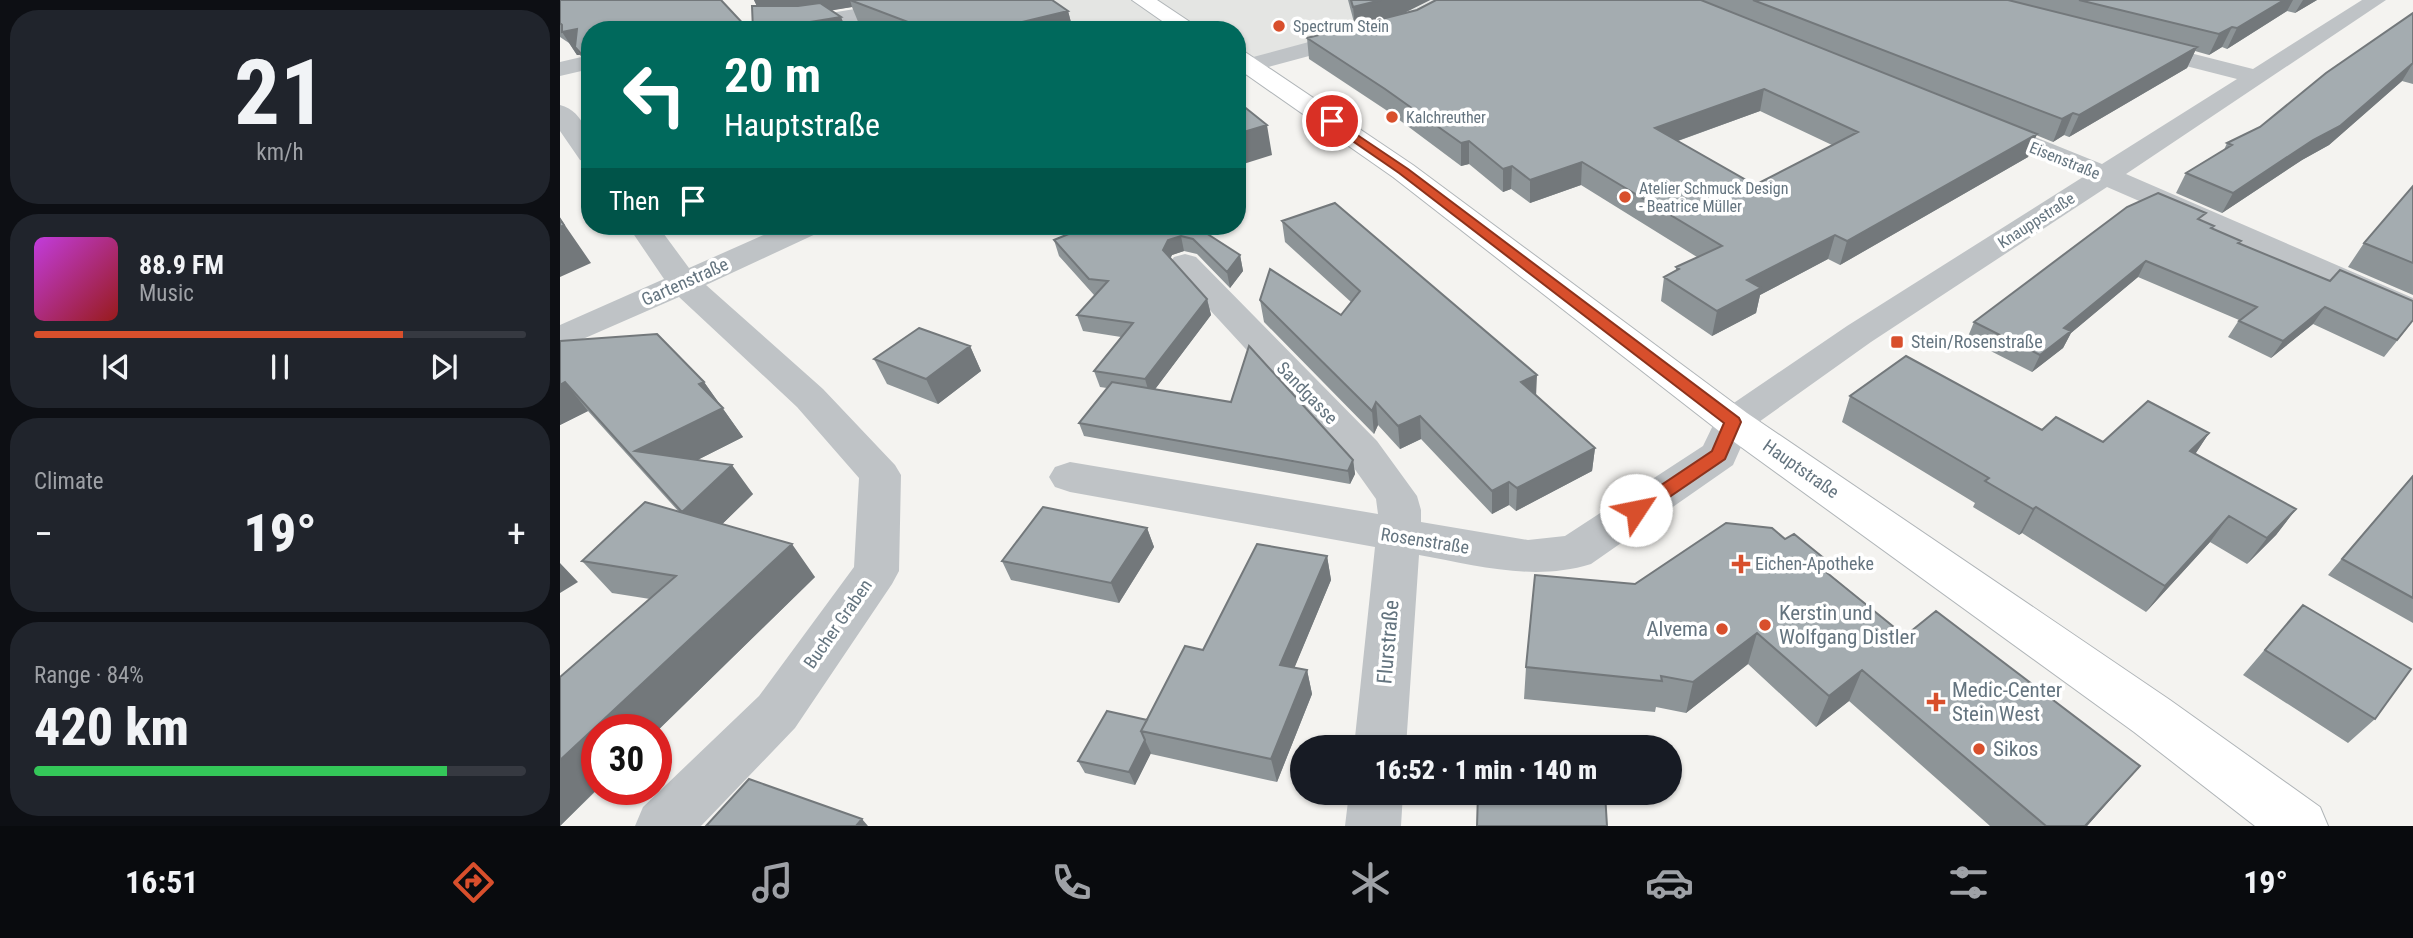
<!DOCTYPE html>
<html lang="en">
<head>
<meta charset="utf-8">
<style>
  :root { --surface:#171b24; --page:#20242c; --text:#f1f3f6; --muted:#9ea1a6; --line:#363941; --accent:#d84f2c }
  body { margin:0; font-family:"Roboto Condensed",sans-serif; background:var(--page); color:var(--text); height:100vh; display:flex; flex-direction:column; font-size:26px; white-space:nowrap }
  * { box-sizing:border-box; margin:0 }
  p { font-size:23px; color:var(--muted) }
  .icon { flex:none; width:38px; height:38px; fill:none; stroke:currentColor; stroke-width:2; stroke-linecap:round; stroke-linejoin:round }
  .map { position:relative; flex:1; overflow:hidden }
  .drawer { display:flex; flex-direction:column; gap:10px; padding:10px; background:#0d0f14; width:560px }
  .drawer>* { flex:none }
  .guide { position:absolute; left:21px; top:21px; width:665px; height:214px; border-radius:28px; box-shadow:0 2px 5px #0004; background:#00695c; color:#fff; overflow:hidden }
  .speed { position:absolute; left:21px; top:714px; display:flex; gap:14px; font-size:35px; font-weight:700; text-align:center }
  .speed>* { display:grid; place-content:center; width:91px; height:91px; border-radius:50%; background:var(--surface); box-shadow:0 2px 5px #0004; line-height:1 }
  .speed .limit { border:10px solid #d22; background:#fff; color:#111 }
  .pin { position:absolute; display:grid; place-items:center; width:60px; height:60px; color:#fff; margin:-30px; border:4px solid #fff; border-radius:50%; box-shadow:0 2px 7px #0007 }
  .me { position:absolute; width:77px; margin:-38px; rotate:56deg; stroke-linejoin:round; filter:drop-shadow(0 0 5px #0008) }
  .turn { display:flex; align-items:center; gap:24px; height:147px; padding:0 28px; font-size:32px }
  .turn .icon { width:91px; height:91px; stroke-width:2.5 }
  .turn b { display:block; font-size:49px; line-height:60px }
  .then { display:flex; align-items:center; height:66px; padding:0 28px; background:#0003; gap:14px; font-size:26px }
  .big { font-size:52px; font-weight:800; line-height:1.1 }
  .drawer .widget { flex:1; display:flex; flex-direction:column; justify-content:center; gap:10px; min-width:0; padding:0 24px; border-radius:28px; background:var(--page) }
  .drawer .dial { align-items:center; gap:0 }
  .dial b { font-size:91px; line-height:1 }
  .song { display:flex; align-items:center; gap:21px }
  .cover { width:84px; height:84px; border-radius:10px; background:linear-gradient(135deg,hsl(290 70% 55%),hsl(0 70% 35%)) }
  .played { height:7px; border-radius:4px; background:linear-gradient(90deg,var(--accent) 75%,var(--line) 75%) }
  .keys { display:flex; justify-content:space-around; direction:ltr }
  .heat { display:flex; justify-content:space-between; align-items:center; font-size:38px; direction:ltr }
  .charge { height:10px; border-radius:5px; background:linear-gradient(90deg,#34c759 84%,var(--line) 0) }
  .trip { position:absolute; left:730px; top:735px; width:392px; height:70px; border-radius:35px; background:var(--surface); box-shadow:0 2px 5px #0004; font-weight:800; line-height:70px; text-align:center }
  .tab-bar { display:flex; height:112px; justify-content:space-around; align-items:center; background:#090b0e; color:var(--muted) }
  .tab-bar .icon { width:49px; height:49px }
  .tab-bar .current { color:var(--accent) }
  .tab-bar b { font-size:32px; color:var(--text) }
  main { display:flex; flex:1; min-height:0 }
  .map>svg:first-child { display:block }
</style>
</head>
<body>
<main>
<section class="drawer">
<div class="widget dial"><b>21</b><p>km/h</p></div>
<div class="widget">
<div class="song"><i class="cover"></i><div><b>88.9 FM</b><p>Music</p></div></div>
<div class="played"></div>
<div class="keys"><svg class="icon" aria-label="previous" viewBox="0 0 24 24"><path d="M18 5L8 12l10 7zM5 5v14"/></svg><svg class="icon" aria-label="pause" viewBox="0 0 24 24"><path d="M8 5v14M16 5v14"/></svg><svg class="icon" aria-label="next" viewBox="0 0 24 24"><path d="M6 5l10 7-10 7zM19 5v14"/></svg></div>
</div>
<div class="widget"><p>Climate</p>
<div class="heat"><a>−</a><b class="big">19°</b><a>+</a></div>
</div>
<div class="widget"><p>Range · 84%</p><b class="big">420 km</b><div class="charge"></div></div>
</section>
<div class="map">
<svg width="1853" height="826" viewBox="0 0 1853 826">
  <rect width="100%" height="100%" fill="#f4f3f0"/>
  <path fill="#e4e5e3" d="M325,0H892L677,66V30H353Z"/>
  <g fill="none" stroke-linecap="round" stroke-linejoin="round">
    <g stroke="#b0b5b8" stroke-width="2">
      <path id="primary" d="M572,0H597L642,30H615Z
        M677,50L685,52L853,165L1187,413L1610,700L1760,807L1768,826H1695L1574,732L1159,431L833,177L677,68Z"/>
    </g>
    <path fill="#bfc3c6" fill-rule="evenodd" d="M349,0H396L393,4L386,6L250,30H199L202,25L210,23Z
      M876,0H902L899,4L857,27L690,72L682,70L678,65L682,60L841,17Z
      M1802,0H1826L1566,174L1853,298V320L1547,187L1311,342L1189,429L1173,465L1031,564C973,582 916,565 859,555L846,747H794L815,547L510,492L495,487L489,477L495,467L510,462L818,514L816,499L789,461L614,271L609,264L614,257L625,254L636,257L817,441L857,496L861,510V522L968,540L1005,536L1143,446L1159,413L1287,326L1523,177L1415,132L1411,126L1415,120L1424,118L1433,120L1542,164L1677,79L1571,52L1568,47L1571,42L1579,40L1693,69Z
      M30,55V69L0,76V62Z
      M0,105C26,112 30,140 30,162L20,160L0,131Z
      M68,226H98L129,268L224,226H264L260,232L146,285L263,389L335,465L341,475L339,571L332,584L235,728L141,826H75L83,807L199,696L294,567L299,478L237,407L119,297L0,349V325L104,279Z
      M789,793H843L841,826H785Z"/>
    <use href="#primary" fill="#fff" fill-rule="evenodd"/>
  </g>
  <path fill="#8d9497" fill-rule="evenodd" d="M0,0L30,30V71L20,55H17L9,43L0,37Z
    M194,0H492L508,11L513,30H315L299,24L292,7L271,10L281,17L286,30H193L197,6Z
    M788,0H870L842,14L857,10L876,0H1757L1735,13L1727,11L1667,49L1662,47L1649,55L1635,51L1627,68L1509,137L1504,135L1493,142L1476,135L1468,157L1280,265L1268,259L1200,295L1196,313L1152,336L1101,301L1104,277L1116,271V267L1137,257L1021,185L970,203L951,189L943,192L909,164L901,166L826,110L749,59L747,38L795,26ZM1200,111L1272,145L1195,185L1118,141Z
    M1853,13V84L1842,81L1769,145L1742,160L1662,213L1616,193L1626,173L1664,150L1667,143L1700,127Z
    M1853,186V295L1788,267L1804,243Z
    M722,221L1035,448L1032,471L956,511L949,505L932,514L861,439L840,449L818,425L814,434L704,322L700,300L781,315L791,302L725,242Z
    M1642,221L1654,226L1652,229L1680,244L1853,321L1824,357L1753,324L1711,358L1668,337L1679,320L1578,277L1511,333L1503,348L1472,372L1407,339L1414,322Z
    M635,226L680,255L683,271L670,288L637,254L624,251L612,255L610,258L647,299L651,315L595,389L793,460L795,474L790,484L524,436L519,423L547,388L540,387L534,371L561,337L523,331L517,315L536,295H534L499,256L494,240Z
    M0,341L144,382L183,437L137,460L193,494L162,524L255,577L0,826V677L90,599L52,593L22,561L119,512L28,411L0,425Z
    M410,346L421,371L378,404L327,384L314,359Z
    M1290,396L1482,430L1543,442L1649,433L1635,454L1736,509L1716,535L1687,564L1650,542L1586,612L1462,533L1459,535L1413,507L1415,503L1282,422Z
    M1853,475V623L1768,575Z
    M587,528L594,547L559,603L451,580L442,561Z
    M767,556L771,580L734,668L747,670L752,694L717,782L591,754V753L575,785L525,773L518,761L587,720L643,650Z
    M1262,568L1345,636L1580,766L1527,826H1430L1289,701L1256,727L1188,664L1126,713L1096,707L1095,712L964,699L966,667L1075,584Z
    M1743,605L1815,719L1788,743L1683,675Z"/>
  <path fill="#73787b" d="M194,0H333H290L292,7L204,22Z
    M821,0H870L840,15L795,27L793,7Z
    M1724,0H1733L1727,11L1667,49L1677,28Z
    M1743,0H1757L1735,13Z
    M508,11L513,30H464L462,22Z
    M281,17L286,30H200Z
    M1672,27L1662,47L1649,55L1659,34Z
    M17,29L15,47L20,55H17L2,32Z
    M1637,47L1627,68L1509,137L1519,115Z
    M1853,63L1842,81L1769,145L1742,160L1662,213L1673,193Z
    M1204,89L1200,111L1092,150L1095,128Z
    M1513,113L1504,135L1493,142L1502,119Z
    M707,125L712,155L677,166V134Z
    M1477,134L1468,157L1280,265L1287,241Z
    M909,141V164L901,166V143Z
    M1022,162L1021,185L970,203V180Z
    M952,166L951,189L943,192V169Z
    M0,218L31,263L0,277Z
    M1275,235L1268,259L1200,295L1196,313L1152,336L1157,311L1187,280Z
    M621,236L624,251L612,255L607,266L603,250L608,240Z
    M680,255L683,271L670,288L667,272Z
    M1586,261L1578,277L1511,333L1503,348L1472,372L1480,355L1504,328Z
    M647,299L651,315L590,396L585,379Z
    M1765,307L1753,324L1711,358L1723,341Z
    M410,346L421,371L378,404L366,379Z
    M977,375L976,397L961,382Z
    M5,382L28,411L0,425V385Z
    M144,382L183,437L98,480L75,451L139,384Z
    M816,402L818,425L814,434L812,411Z
    M860,416L861,439L840,449L838,426Z
    M1649,433L1632,459L1630,451Z
    M1035,448L1032,471L956,511L957,488Z
    M793,460L795,474L790,484L788,471Z
    M172,465L193,494L145,541L122,512Z
    M949,482V505L932,514V491Z
    M1476,507L1462,533L1459,535L1473,509Z
    M1736,509L1716,535L1687,564L1707,538Z
    M1669,516L1650,542L1586,612L1605,586Z
    M587,528L594,547L559,603L551,583Z
    M232,544L255,577L96,732V730H37V789L0,826V760Z
    M767,556L771,580L726,688L720,665Z
    M1265,559L1254,591L1256,564Z
    M0,563L18,582L0,593Z
    M1197,633L1188,664L1126,713L1133,682Z
    M747,670L752,694L717,782L711,759Z
    M1302,670L1289,701L1256,727L1269,696Z
    M585,740L591,753L575,785L569,772Z
    M1580,766L1527,826H1525Z
    M302,819L308,826H296Z"/>
  <path fill="#a4acb0" stroke="#73787b" stroke-width="2" fill-rule="evenodd" d="M0,0H161L189,30H30V64L15,47L17,29L2,32V25L0,23Z
    M290,0H492L508,11L462,22L471,30H369Z
    M791,0H821L793,7Z
    M876,0H1141L1477,134L1287,241L1275,235L1187,280L1201,288L1157,311L1104,277L1119,269L1116,267L1162,246L1022,162L970,180L952,166L943,169L909,141L901,143L825,89L747,38L857,10ZM1204,89L1298,132L1195,185L1095,128Z
    M1193,0H1448L1637,47L1519,115L1513,113L1502,119Z
    M1519,0H1724L1677,28L1672,27L1659,34Z
    M260,3L281,17L200,30H193L192,6H238Z
    M1853,13V63L1780,126L1753,140L1673,193L1626,173L1672,145L1667,143L1700,127L1766,73Z
    M677,101L707,125L677,134Z
    M1853,186V263L1804,243Z
    M1598,193L1646,213L1638,219L1654,226L1651,228L1681,241L1678,243L1770,281L1780,270L1853,301V320L1837,340L1765,307L1723,341L1679,321L1697,307L1586,261L1504,328L1511,331L1480,355L1414,322L1567,207Z
    M775,203L977,375L961,382L1035,448L957,488L949,482L932,491L860,416L838,426L816,402L812,411L700,300L710,269L781,315L800,291L722,221Z
    M0,219L4,225L0,227Z
    M528,226H635L680,255L667,272L633,239L621,236L608,240L603,250L647,299L585,379L534,371L573,323L517,315L548,281L529,279L494,240Z
    M359,328L410,346L366,379L314,359Z
    M97,334L144,382L139,384L163,408L75,451L172,465L122,512L5,382L0,385V341Z
    M689,346L793,460L788,471L519,423L552,382L671,402Z
    M1346,356L1482,430L1496,417L1543,442L1588,401L1649,433L1630,451L1736,509L1707,538L1669,516L1605,586L1476,507L1473,509L1425,481L1429,478L1290,396Z
    M1853,476V598L1782,559Z
    M85,502L232,544L0,760V677L116,576L22,561Z
    M483,507L587,528L551,583L442,561Z
    M1166,523L1212,528L1225,539L1234,534L1265,559L1256,564L1345,636L1376,611L1580,766L1525,826H1486L1302,670L1269,696L1197,633L1133,682L1101,676L1102,681L966,667L975,575L1075,584Z
    M697,544L767,556L720,665L747,670L711,759L581,731L625,646L643,650Z
    M1743,605L1851,669L1815,719L1705,650Z
    M547,711L587,720L581,731L585,740L569,772L518,761Z
    M189,779L302,819L296,826H146Z
    M918,793H1045L1047,826H917Z"/>
  <path fill="#d84f2c" stroke="#8c331d" stroke-width="2" d="M772,118L848,169L1179,418L1181,422L1165,459L1083,515H1070L1068,510L1070,506L1152,451L1164,423L839,173L768,124L767,121Z"/>
  <g fill="#d84f2c" stroke="#fff" stroke-width="2.5">
    <circle cx="719" cy="26" r="7"/>
    <circle cx="832" cy="117" r="7"/>
    <circle cx="1065" cy="197" r="7"/>
    <rect x="1330" y="335" width="14" height="14" rx="3.5"/>
    <path d="M1177.5 553.5h7v7h7v7h-7v7h-7v-7h-7v-7h7z"/>
    <circle cx="1205" cy="625" r="7"/>
    <circle cx="1162" cy="629" r="7"/>
    <path d="M1372.5 691.5h7v7h7v7h-7v7h-7v-7h-7v-7h7z"/>
    <circle cx="1419" cy="749" r="7"/>
  </g>
  <g text-anchor="middle" stroke-width="7" stroke-linejoin="round" paint-order="stroke">
    <g font-size="16" fill="#64747f" stroke="#fff" text-anchor="start">
      <text x="733" y="32">Spectrum Stein</text>
      <text x="846" y="123">Kalchreuther</text>
      <text x="1079" y="194">Atelier Schmuck Design<tspan x="1079" dy="18">- Beatrice Müller</tspan></text>
    </g>
    <g font-size="16" fill="#64747f" stroke="#fff">
      <text transform="translate(1505 160) rotate(22)" y="6">Eisenstraße</text>
      <text transform="translate(1476 220) rotate(-33)" y="6">Knauppstraße</text>
    </g>
    <g font-size="18" fill="#64747f" stroke="#fff">
      <text transform="translate(125 282) rotate(-24)" y="6">Gartenstraße</text>
      <text transform="translate(747 393) rotate(46)" y="6">Sandgasse</text>
      <text transform="translate(1241 469) rotate(35)" y="6">Hauptstraße</text>
      <text transform="translate(865 541) rotate(9)" y="6">Rosenstraße</text>
      <text transform="translate(278 624) rotate(-55)" y="6">Bucher Graben</text>
    </g>
    <g font-size="18" fill="#64747f" stroke="#fff" text-anchor="start">
      <text x="1351" y="348">Stein/Rosenstraße</text>
      <text x="1195" y="570">Eichen-Apotheke</text>
    </g>
    <g font-size="21" fill="#64747f" stroke="#fff" text-anchor="start">
      <text x="1219" y="620">Kerstin und<tspan x="1219" dy="24">Wolfgang Distler</tspan></text>
      <text x="1148" y="636" text-anchor="end">Alvema</text>
      <text x="1392" y="697">Medic-Center<tspan x="1392" dy="24">Stein West</tspan></text>
      <text x="1433" y="756">Sikos</text>
    </g>
    <g font-size="21" fill="#64747f" stroke="#fff">
      <text transform="translate(828 642) rotate(-85)" y="7">Flurstraße</text>
    </g>
  </g>
</svg>
<div class="speed"><div class="limit">30</div></div>
<div class="pin" style="left:772px;top:121px;background:#d93025"><svg class="icon" aria-label="arrive" viewBox="0 0 24 24"><path d="M6 21V4h12l-3 4 3 4H6"/></svg></div>
<svg class="me" style="left:1076px;top:510px" viewBox="-20 -20 40 40"><circle r="19" fill="#fff"/><path d="M0-13L10 11 0 6-10 11z" fill="#d84f2c"/></svg>
<div class="trip">16:52 · 1 min · 140 m</div>
<div class="guide">
<div class="turn"><svg class="icon" aria-label="left" viewBox="0 0 24 24"><path d="M17 20v-9H6M10 6l-5 5 5 5"/></svg><div><b>20 m</b>Hauptstraße</div></div>
<div class="then">Then<svg class="icon" aria-label="arrive" viewBox="0 0 24 24"><path d="M6 21V4h12l-3 4 3 4H6"/></svg></div>
</div>
</div>
</main>
<nav class="tab-bar">
<b>16:51</b>
<svg class="icon current" aria-label="directions" viewBox="0 0 24 24"><path d="M12 3l9 9-9 9-9-9zM9 14v-3h6M13 9l2 2-2 2"/></svg>
<svg class="icon" aria-label="music" viewBox="0 0 24 24"><path d="M9 18V5l10-2v13"/><circle cx="6" cy="18" r="3"/><circle cx="16" cy="16" r="3"/></svg>
<svg class="icon" aria-label="phone" viewBox="0 0 24 24"><path d="M5 4h4l2 5-3 2q2 4 5 5l2-3 5 2v4C11 20 4 13 5 4z"/></svg>
<svg class="icon" aria-label="climate" viewBox="0 0 24 24"><path d="M12 3v18M4 7l16 10M4 17L20 7"/></svg>
<svg class="icon" aria-label="car" viewBox="0 0 24 24"><path d="M5 17H2v-5l4-1 3-4h7l3 4 3 1v5h-3M9 17h6M6 11h13"/><circle cx="7" cy="17" r="2"/><circle cx="17" cy="17" r="2"/></svg>
<svg class="icon" aria-label="filters" viewBox="0 0 24 24"><path d="M4 7h16M4 17h16"/><circle cx="9" cy="7" r="2"/><circle cx="15" cy="17" r="2"/></svg>
<b>19°</b>
</nav>
</body>
</html>
